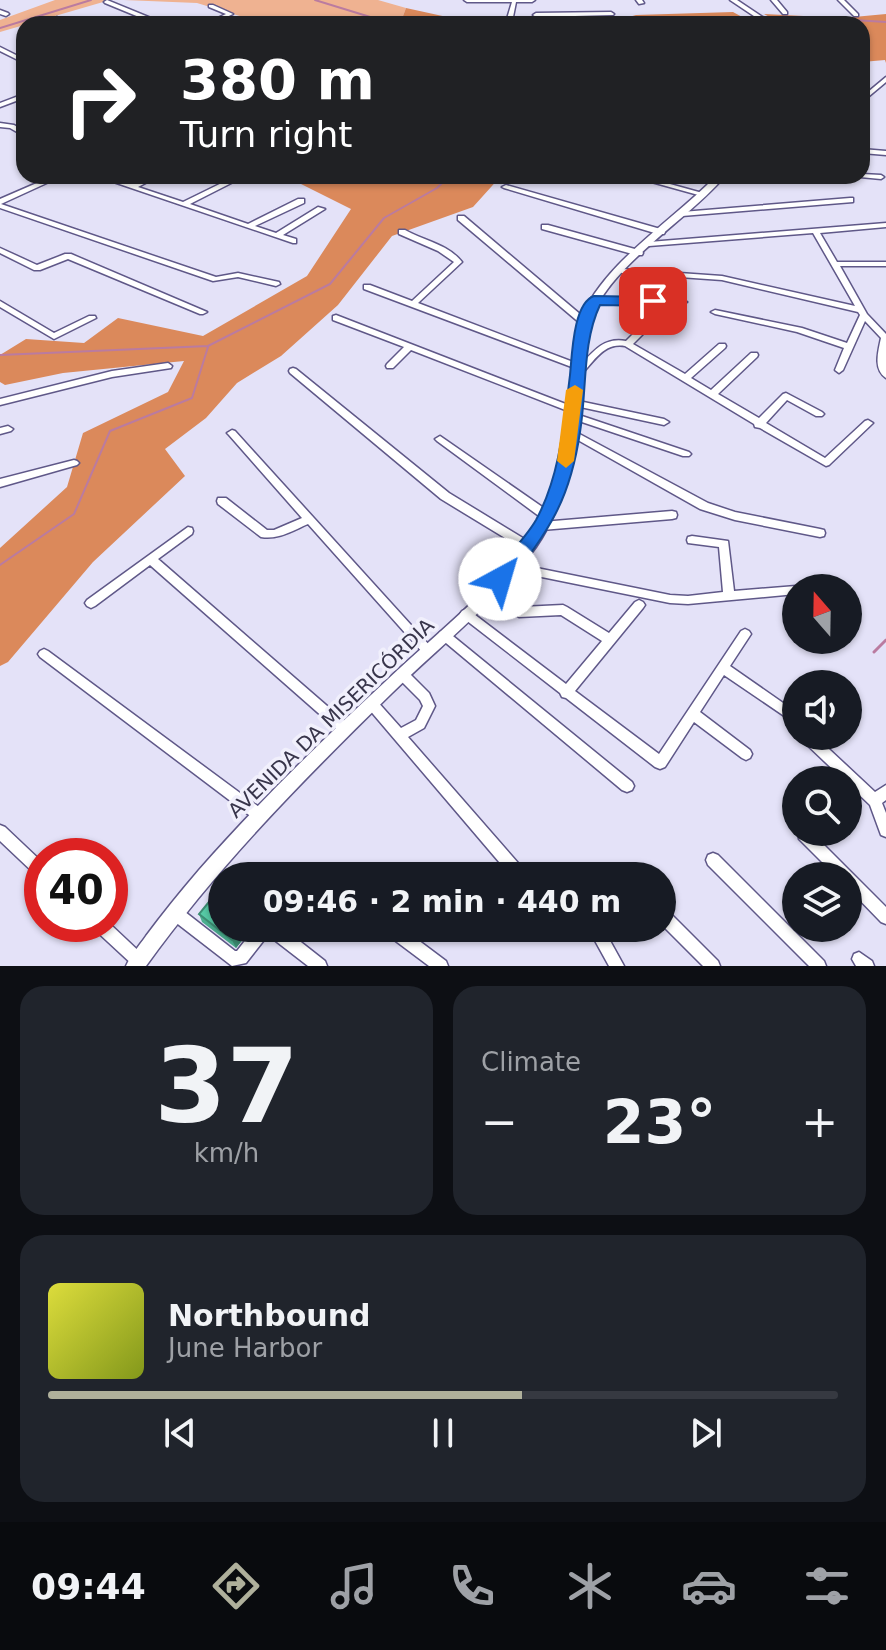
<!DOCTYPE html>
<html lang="en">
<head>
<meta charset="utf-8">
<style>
  :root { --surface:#171b24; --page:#20242c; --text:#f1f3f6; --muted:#9ea1a6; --line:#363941; --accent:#afb09b }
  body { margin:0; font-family:"DejaVu Sans",sans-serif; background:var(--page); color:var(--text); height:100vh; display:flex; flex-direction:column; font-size:30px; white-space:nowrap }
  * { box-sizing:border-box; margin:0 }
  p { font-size:26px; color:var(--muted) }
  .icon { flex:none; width:44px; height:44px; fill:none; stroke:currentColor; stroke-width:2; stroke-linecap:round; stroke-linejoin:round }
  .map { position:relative; height:966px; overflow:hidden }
  .drawer { display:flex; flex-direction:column; gap:20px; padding:20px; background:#0d0f14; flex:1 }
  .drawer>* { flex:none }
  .top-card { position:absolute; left:16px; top:16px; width:854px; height:168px; border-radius:24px; box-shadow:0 2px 6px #0004; background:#202124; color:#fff; overflow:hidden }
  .needle { width:52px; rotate:340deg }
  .fabs { position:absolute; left:782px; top:574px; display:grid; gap:16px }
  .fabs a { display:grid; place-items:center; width:80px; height:80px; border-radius:50%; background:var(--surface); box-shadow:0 2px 6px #0004; font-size:40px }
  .speed { position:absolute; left:24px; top:838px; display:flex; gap:16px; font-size:40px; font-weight:700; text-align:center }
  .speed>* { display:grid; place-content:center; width:104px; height:104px; border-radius:50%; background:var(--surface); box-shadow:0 2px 6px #0004; line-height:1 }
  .speed .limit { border:12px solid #d22; background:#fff; color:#111 }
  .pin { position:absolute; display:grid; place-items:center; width:68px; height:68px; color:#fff; margin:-34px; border-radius:16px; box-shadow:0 4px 12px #0006 }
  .me { position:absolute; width:88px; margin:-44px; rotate:39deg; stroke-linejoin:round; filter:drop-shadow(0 0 6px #0008) }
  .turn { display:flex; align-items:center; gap:28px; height:168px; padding:0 32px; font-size:36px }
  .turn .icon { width:104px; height:104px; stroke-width:2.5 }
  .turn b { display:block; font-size:56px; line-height:68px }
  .big { font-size:60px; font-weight:800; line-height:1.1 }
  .drawer .widget { flex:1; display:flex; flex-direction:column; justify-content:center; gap:12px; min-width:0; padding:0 28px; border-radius:24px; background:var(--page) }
  .drawer .dial { align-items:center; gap:0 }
  .dial b { font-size:104px; line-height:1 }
  .song { display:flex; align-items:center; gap:24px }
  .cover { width:96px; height:96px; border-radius:12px; background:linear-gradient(135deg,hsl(60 70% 55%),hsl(70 70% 35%)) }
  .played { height:8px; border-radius:4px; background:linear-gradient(90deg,var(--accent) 60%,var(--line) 60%) }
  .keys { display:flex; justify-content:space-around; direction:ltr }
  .heat { display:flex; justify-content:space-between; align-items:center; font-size:44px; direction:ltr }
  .drawer .tiles { flex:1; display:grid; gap:20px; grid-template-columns:1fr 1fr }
  .widget:last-child { grid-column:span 2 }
  .trip { position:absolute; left:208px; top:862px; width:468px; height:80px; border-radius:40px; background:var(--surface); box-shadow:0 2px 6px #0004; font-weight:800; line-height:80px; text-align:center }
  .menu { display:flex; height:128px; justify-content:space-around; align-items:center; background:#090b0e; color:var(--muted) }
  .menu .icon { width:56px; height:56px }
  .menu .on { color:var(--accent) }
  .menu b { font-size:36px; color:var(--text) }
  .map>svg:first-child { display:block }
</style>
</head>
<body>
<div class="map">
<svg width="886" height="966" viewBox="0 0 886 966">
  <rect width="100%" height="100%" fill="#e4e2f8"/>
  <path fill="#efb291" d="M55,0H110L0,32V20Z
    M124,0H378L406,8L400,24H266L197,3Z"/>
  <path fill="#db895b" d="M406,8L479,24H400Z
    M733,12L755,24H604L636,15Z
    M764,14L843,18L886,14V63L885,60L862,62V24H782Z
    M308,176H501L473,207L392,236L338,305L281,356L237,383L206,418L165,449L185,476L93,562L8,662L0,666V548L67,487L83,433L168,392L184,361L63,373L5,385L0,382V355L26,339L84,343L118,318L203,336L307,276L351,209L299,183Z"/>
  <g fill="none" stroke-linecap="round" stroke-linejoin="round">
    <path stroke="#ba7ba0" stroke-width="2" d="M315,0L393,24
      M721,24H757
      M789,24L821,18L886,22
      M0,28L91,0
      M0,355L208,346L330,284L384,218L437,188L449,176
      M0,565L74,514L110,431L192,398L208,347"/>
    <path stroke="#ba7ba0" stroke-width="3" d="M874,652L886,640"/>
    <g stroke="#5f5888" stroke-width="3">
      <path id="minor" d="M107,0L163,23L164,24H156L105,3L104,2Z
        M464,0H535L532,2H516L512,22L509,24L506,22L512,2H467Z
        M636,0H642L644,3L639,4Z
        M771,0H777L787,12V14H783Z
        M838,0H844L858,14V16H854Z
        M209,5H213L233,14L212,24H205L226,14L209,7Z
        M0,10L8,13L9,14L6,16L0,14Z
        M611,12L614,14L613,15L536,17L533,15L536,13Z
        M57,17L70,23L71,24H64L55,20V18Z
        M0,47L24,59V63L0,51Z
        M886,77V82L862,102V97Z
        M24,94V98L0,107V103Z
        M0,123L14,125L24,131V136L10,128L0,127Z
        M862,149L886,151V155L862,153Z
        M862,174L881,175L884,177L881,179L860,177L859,176H862Z
        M53,176H62L1,204L216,277L238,273L279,282L280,284L276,286L238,277L213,281L0,208V199Z
        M96,176H106L131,184L150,176H159L138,187L183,202L236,176H245L190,204L248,224L298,199H304V203L255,226L276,233L318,207L325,209L283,235L296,239V243H293Z
        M630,176H641L706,194L702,196Z
        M506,185L664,230L665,232L664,234H658L504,188L502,187Z
        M850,198H853V202L682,216L678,214L682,212Z
        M458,216H464L587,320V324H581L458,220Z
        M886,223V227L820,233L837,262H886V266H840L867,314L886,334V378C873,369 878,352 881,338L865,321L843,370L839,373L835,370L844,348L797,332L715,314L711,312L715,310L802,328L847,343L860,315L858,312L722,280L622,273L618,271L622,269L722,276L855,306L813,233L649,246L645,244L649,242Z
        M542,225H548L642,251L643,253L642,255H636L542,229Z
        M399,230H405C424,241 448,244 462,262L418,303L581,365C594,350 605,337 626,341L651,316H657V320L633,344L685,374L719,344H725L726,346L725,348L691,378L711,390L751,353H757L758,355L757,357L718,394L759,418L783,394L786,393L822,412L824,414L822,416H816L787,400L766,423L825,458L865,421L868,420L873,423L829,465L826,466L760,428L755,427L754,424L625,346C603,342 593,363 579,377H573L572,375L577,369L364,289V285H370L412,301L454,262L438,251L399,234Z
        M0,248L37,265L65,254H71L207,312L203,314H200L68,259L40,270H34L0,253Z
        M591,298L683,300L687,302L683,304L594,302H591Z
        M0,301L54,333L89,316H95L96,318L54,339L0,307Z
        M336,315L576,408L578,410L573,413L689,452L691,454L689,456H683L570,418L568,416L573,413L411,350L393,368H387L386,366L387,364L404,347L333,320V316Z
        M168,363L172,366L171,368L112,377L0,405V399L112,371Z
        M293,368L296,369L449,493L531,543L532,546L531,549H523L441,499L290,373L289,371L290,369Z
        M574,400L664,419L669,422L664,425L571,405L569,403Z
        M8,426L13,429L11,431L0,434V428Z
        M232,430L235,431L431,647L433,650L431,653L427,655L423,653L308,524C292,531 278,540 261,537L218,504L217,501L218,498H226L267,530H274L302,518L229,435L227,433Z
        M572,430L708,503L735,512L820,529L824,530L825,533L824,536L820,537L735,520L700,509L569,435L567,433L569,431Z
        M440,436L551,513L552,516L551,519H543L437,441L435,439Z
        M74,460L77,461L79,463L77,465L0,487V479Z
        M672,511L676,512L677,515L676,518L672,519L542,530L538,529L537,526L538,523L542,522Z
        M188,527L192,528L193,531L192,534L158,559L349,725L351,729L349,733L345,735L341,733L150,565L95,606L91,608L87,606L85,603L87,600Z
        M692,536L728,541L734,591L796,586L800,588H796V594L688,604L670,603L512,571L508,570L507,567L508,564L512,563L670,595L688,596L723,592L719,547L688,543L687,540L688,537Z
        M489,587L521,607L563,605L567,607L609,633L635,602L639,600L643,602L645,605L643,608L575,691L659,754L741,631L745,629L749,631L751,634L730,666L796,712V724L724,675L700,712L750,750L752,754L750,758L746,760L742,758L694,722L665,767L660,769L655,767L566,698L562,697L560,693L462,617L460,614L462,611L466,609L470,611L566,684L602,641L561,615L519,617L515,615L485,594L483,591L485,588Z
        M444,630L448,632L632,782L634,786L632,790L627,792L622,790L440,638L438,635L440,632Z
        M44,649L48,651L263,810L265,814L263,818L258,820L253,818L40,657L38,654L40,651Z
        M402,669L406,670L429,693L435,706L424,728L408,737L525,871L527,876H511L368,708L366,704L368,700L372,699L376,700L401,728L416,720L423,706L420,700L398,678L396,674L398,670Z
        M803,736H815L875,792L886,785V800L882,803L886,813V837L881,835L870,805L848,784V780H844L804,742Z
        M0,825L5,827L42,862V878L37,876L0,841Z
        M798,832H811L886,907V924L881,922L848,888V876H836L799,839Z
        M713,853L718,855L824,961L826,966H809L708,865L706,860L708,855Z
        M316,865L326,871L328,876H299L301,871Z
        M175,906L180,908L235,951H237L255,928H283L325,961L327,966H308L268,935L246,963L232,966L170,918L168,913L170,908Z
        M662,908L667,910L718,961L720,966H703L662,925Z
        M92,924H110L144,956L146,961L144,966H134L94,929Z
        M383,928H402L446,961L448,966H429L385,933Z
        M588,928H603L624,966H609Z
        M859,952L872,961L874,966H856L852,959L854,954Z"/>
    </g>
    <g stroke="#5f5888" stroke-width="3">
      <path id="tertiary" d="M730,0H737L773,24H766Z
        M716,176H725C686,222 611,264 590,320C583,338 584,362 583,380C577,439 570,497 536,547C496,603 441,645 392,693C304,779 218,866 146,966H126C131,955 139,946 146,936C163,913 181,891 199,870C258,803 321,741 386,681C428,641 475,605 512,559C555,506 565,451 571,385C574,365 572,339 580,320C604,262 674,220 716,176Z"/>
    </g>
    <use href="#minor" fill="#fff" fill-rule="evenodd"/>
    <use href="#tertiary" fill="#fff" fill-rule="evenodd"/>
  </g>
  <path fill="#4baf8f" d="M199,914L222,928H252L236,948L202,922Z"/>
  <path fill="#3d8e74" d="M243,928H252L236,948L232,940Z"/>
  <path fill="#57cba6" stroke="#3d8e74" stroke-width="2" d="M213,897L222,904V928H243L232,940L199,914Z"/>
  <path fill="#1a73e8" stroke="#114b97" stroke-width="2" d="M594,296L653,297L661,301L653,306L600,305C582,343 587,390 580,432C570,501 549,530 507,585H493L490,579L493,573C507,556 525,539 536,520C560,476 564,423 570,375C572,356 573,303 594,296Z"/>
  <path fill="#f59e0b" d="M575,385L583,390L574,461L566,468L557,461L566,390Z"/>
  <g text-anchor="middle" stroke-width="7" stroke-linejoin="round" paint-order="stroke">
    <g font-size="20" fill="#38354b" stroke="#f1f0fc">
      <text transform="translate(331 718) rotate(-44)" y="7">AVENIDA DA MISERICÓRDIA</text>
    </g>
  </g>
</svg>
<div class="fabs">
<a><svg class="needle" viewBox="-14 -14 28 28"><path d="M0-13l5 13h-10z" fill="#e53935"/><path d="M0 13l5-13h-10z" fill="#9ea1a6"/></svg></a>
<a><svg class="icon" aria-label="sound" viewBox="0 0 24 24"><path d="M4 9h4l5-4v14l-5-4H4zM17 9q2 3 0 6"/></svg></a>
<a><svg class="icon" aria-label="search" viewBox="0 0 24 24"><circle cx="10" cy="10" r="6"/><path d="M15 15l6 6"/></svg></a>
<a><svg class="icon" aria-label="layers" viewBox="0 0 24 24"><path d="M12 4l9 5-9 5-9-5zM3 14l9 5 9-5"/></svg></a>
</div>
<div class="speed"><div class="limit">40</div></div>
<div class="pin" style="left:653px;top:301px;background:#d93025"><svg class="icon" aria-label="arrive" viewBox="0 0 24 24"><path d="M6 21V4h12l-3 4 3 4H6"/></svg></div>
<svg class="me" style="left:500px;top:579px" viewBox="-20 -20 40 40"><circle r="19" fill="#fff"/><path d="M0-13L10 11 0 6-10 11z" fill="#1a73e8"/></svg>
<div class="trip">09:46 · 2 min · 440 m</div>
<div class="top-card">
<div class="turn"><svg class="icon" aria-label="right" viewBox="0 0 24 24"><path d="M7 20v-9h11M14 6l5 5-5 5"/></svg><div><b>380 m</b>Turn right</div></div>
</div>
</div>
<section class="drawer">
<div class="tiles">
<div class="widget dial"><b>37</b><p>km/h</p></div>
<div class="widget"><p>Climate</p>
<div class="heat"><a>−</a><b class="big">23°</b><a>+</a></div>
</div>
<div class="widget">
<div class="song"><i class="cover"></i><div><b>Northbound</b><p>June Harbor</p></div></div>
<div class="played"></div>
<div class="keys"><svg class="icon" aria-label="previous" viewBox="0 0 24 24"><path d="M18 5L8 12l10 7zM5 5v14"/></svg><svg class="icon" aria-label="pause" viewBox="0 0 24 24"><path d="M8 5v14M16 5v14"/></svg><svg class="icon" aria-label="next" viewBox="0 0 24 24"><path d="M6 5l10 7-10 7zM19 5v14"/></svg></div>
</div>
</div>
</section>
<nav class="menu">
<b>09:44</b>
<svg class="icon on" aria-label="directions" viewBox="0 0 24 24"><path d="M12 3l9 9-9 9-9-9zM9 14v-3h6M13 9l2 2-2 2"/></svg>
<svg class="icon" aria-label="music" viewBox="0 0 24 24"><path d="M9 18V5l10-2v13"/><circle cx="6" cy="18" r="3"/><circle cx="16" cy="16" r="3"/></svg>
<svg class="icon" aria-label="phone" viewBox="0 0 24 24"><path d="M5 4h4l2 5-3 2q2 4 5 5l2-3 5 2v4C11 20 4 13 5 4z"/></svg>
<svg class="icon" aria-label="climate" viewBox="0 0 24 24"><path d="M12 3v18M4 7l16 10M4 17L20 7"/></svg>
<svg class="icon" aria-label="car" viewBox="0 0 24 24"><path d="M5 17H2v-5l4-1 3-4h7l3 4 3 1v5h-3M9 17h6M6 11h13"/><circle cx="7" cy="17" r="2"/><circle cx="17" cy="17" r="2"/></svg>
<svg class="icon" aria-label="filters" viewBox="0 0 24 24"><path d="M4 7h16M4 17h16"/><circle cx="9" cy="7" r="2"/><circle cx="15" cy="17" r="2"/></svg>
</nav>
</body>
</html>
